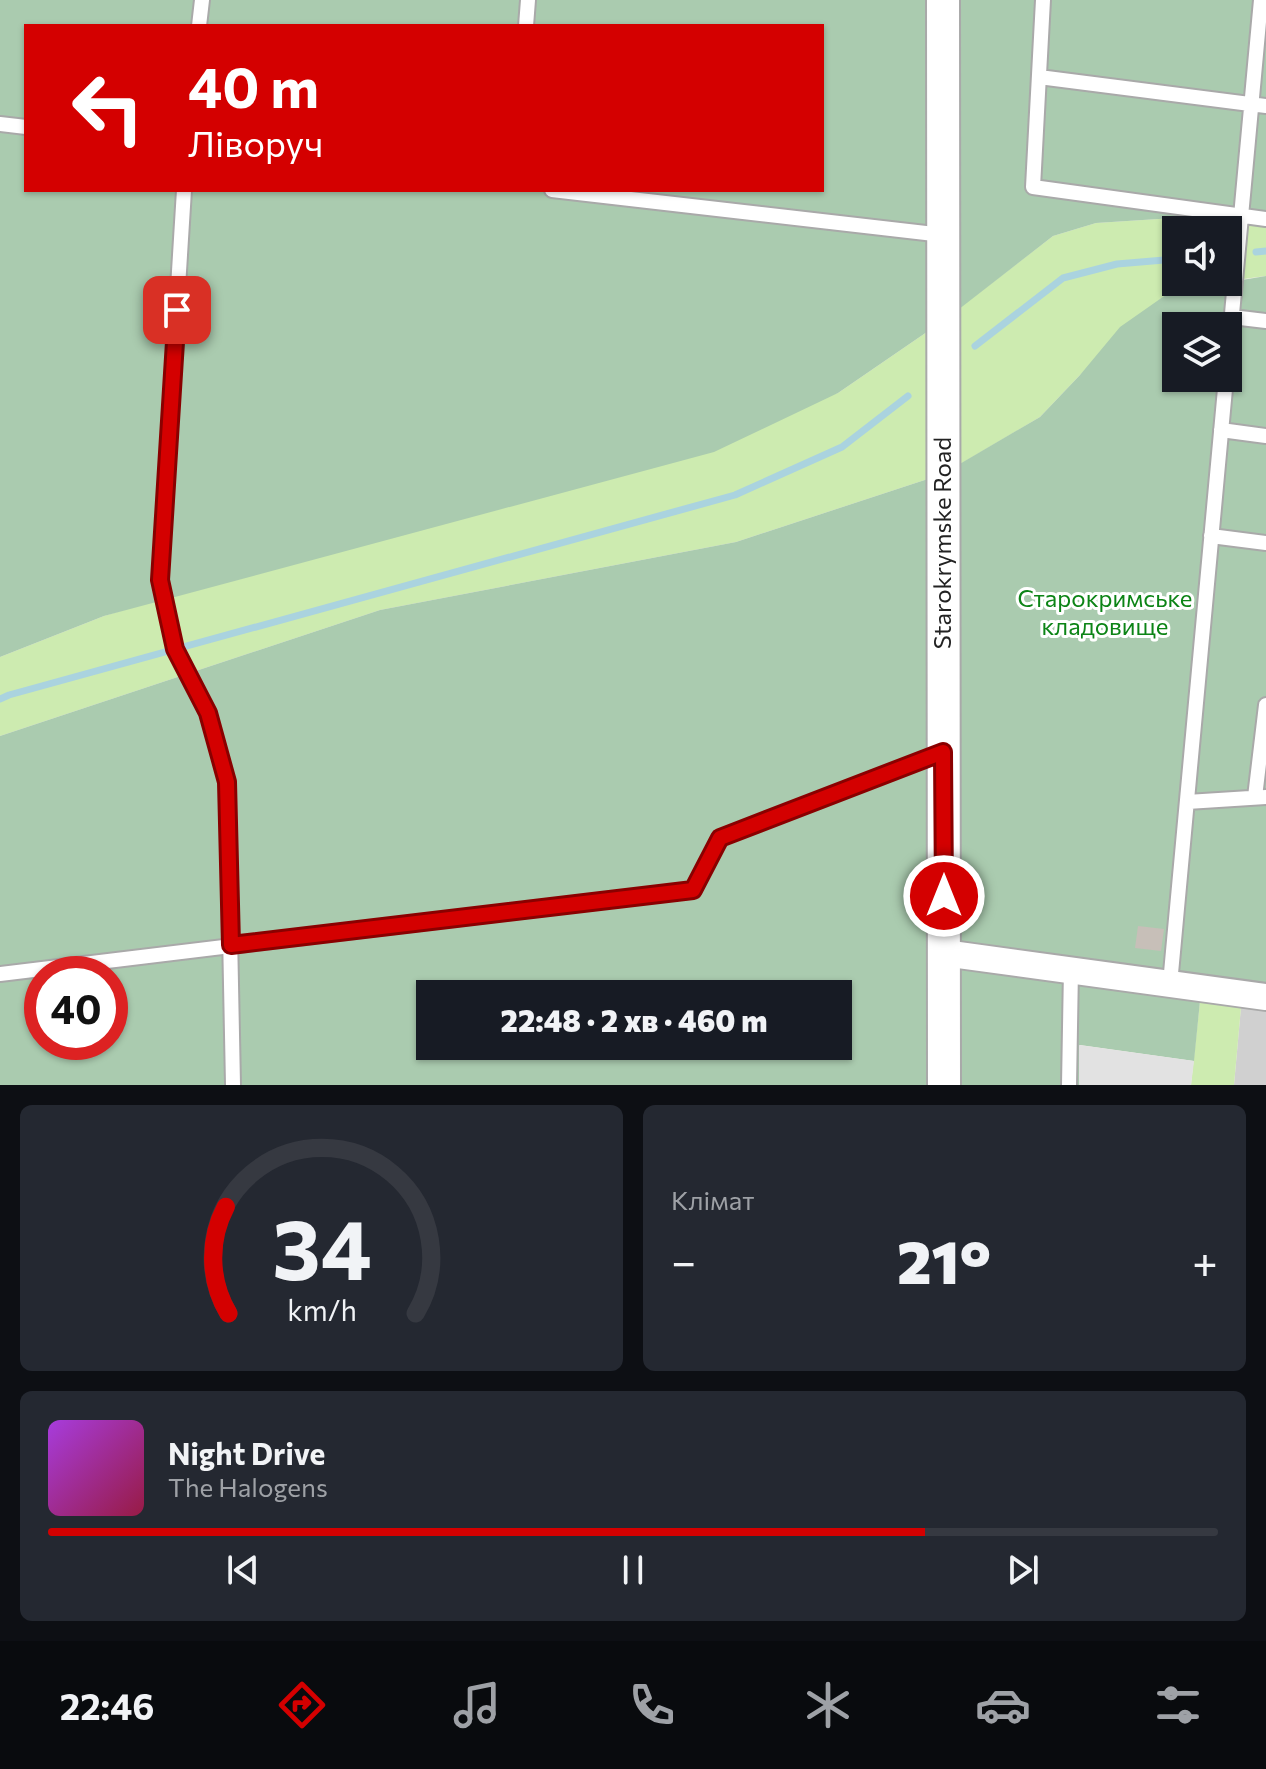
<!DOCTYPE html>
<html lang="uk">
<head>
<meta charset="utf-8">
<style>
  :root { --surface:#171b24; --page:#242831; --text:#f1f3f6; --muted:#9ea1a6; --line:#363941; --accent:#d40000 }
  body { margin:0; font-family:Commissioner,sans-serif; background:var(--page); color:var(--text); height:100vh; display:flex; flex-direction:column; font-size:30px; white-space:nowrap }
  * { box-sizing:border-box; margin:0 }
  p { font-size:26px; color:var(--muted) }
  .icon { flex:none; width:44px; height:44px; fill:none; stroke:currentColor; stroke-width:2; stroke-linecap:round; stroke-linejoin:round }
  .map { position:relative; height:1085px; overflow:hidden }
  .details { display:flex; flex-direction:column; gap:20px; padding:20px; background:#0d0f14; flex:1 }
  .details>* { flex:none }
  .top-card { position:absolute; left:24px; top:24px; width:800px; height:168px; border-radius:0px; box-shadow:0 2px 6px #0004; background:#d40000; color:#fff; overflow:hidden }
  .controls { position:absolute; left:1162px; top:216px; display:grid; gap:16px }
  .controls a { display:grid; place-items:center; width:80px; height:80px; border-radius:0px; background:var(--surface); box-shadow:0 2px 6px #0004; font-size:40px }
  .speed { position:absolute; left:24px; top:956px; display:flex; gap:16px; font-size:40px; font-weight:700; text-align:center }
  .speed>* { display:grid; place-content:center; width:104px; height:104px; border-radius:50%; background:var(--surface); box-shadow:0 2px 6px #0004; line-height:1 }
  .speed .limit { border:12px solid #d22; background:#fff; color:#111 }
  .pin { position:absolute; display:grid; place-items:center; width:68px; height:68px; color:#fff; margin:-34px; border-radius:16px; box-shadow:0 4px 12px #0006 }
  .me { position:absolute; width:88px; margin:-44px; rotate:0deg; stroke-linejoin:round; filter:drop-shadow(0 0 6px #0008) }
  .turn { display:flex; align-items:center; gap:28px; height:168px; padding:0 32px; font-size:36px }
  .turn .icon { width:104px; height:104px; stroke-width:2.5 }
  .turn b { display:block; font-size:56px; line-height:68px }
  .big { font-size:60px; font-weight:800; line-height:1.1 }
  .details .tile { flex:1; display:flex; flex-direction:column; justify-content:center; gap:12px; min-width:0; padding:0 28px; border-radius:12px; background:var(--page) }
  .details .dial { align-items:center; gap:0 }
  .dial svg { height:208px; overflow:visible; fill:none; stroke:var(--line); stroke-width:7; stroke-linecap:round; text-anchor:middle }
  .dial text { fill:var(--text); stroke:none }
  .song { display:flex; align-items:center; gap:24px }
  .cover { width:96px; height:96px; border-radius:12px; background:linear-gradient(135deg,hsl(280 70% 55%),hsl(340 70% 35%)) }
  .played { height:8px; border-radius:4px; background:linear-gradient(90deg,var(--accent) 75%,var(--line) 75%) }
  .keys { display:flex; justify-content:space-around; direction:ltr }
  .heat { display:flex; justify-content:space-between; align-items:center; font-size:44px; direction:ltr }
  .details .tiles { flex:1; display:grid; gap:20px; grid-template-columns:1fr 1fr }
  .tile:last-child { grid-column:span 2 }
  .trip { position:absolute; left:416px; top:980px; width:436px; height:80px; border-radius:0px; background:var(--surface); box-shadow:0 2px 6px #0004; font-weight:800; line-height:80px; text-align:center }
  .tabs { display:flex; height:128px; justify-content:space-around; align-items:center; background:#090b0e; color:var(--muted) }
  .tabs .icon { width:56px; height:56px }
  .tabs .current { color:var(--accent) }
  .tabs b { font-size:36px; color:var(--text) }
  .map>svg:first-child { display:block }
</style>
</head>
<body>
<div class="map">
<svg width="1266" height="1085" viewBox="0 0 1266 1085">
  <rect width="100%" height="100%" fill="#f2efe9"/>
  <path fill="#d0d0d0" d="M1241,1007L1266,1011V1085H1234Z"/>
  <path fill="#cdebb0" d="M1266,215V276L1228,281V230H1176V282H1224L1170,292L1080,375L1040,417L945,473V319L1053,236L1096,223L1174,218Z
    M940,323V475L736,542L380,610L0,736V657L104,616L838,393Z
    M1200,1001L1241,1007L1234,1085H1191Z"/>
  <path fill="#aacbaf" fill-rule="evenodd" d="M0,0H1266V215L1174,218L1096,223L1053,236L945,320L946,472L1040,417L1080,375L1120,327L1170,292L1266,276V1011L1200,1001L1194,1061L1080,1045L1079,1085H0V736L380,610L736,542L940,475V323L838,393L714,452L104,616L0,657ZM26,26H822V190H26ZM1176,326H1228V378H1176ZM42,974H110V1042H42ZM430,994H838V1046H430Z"/>
  <path fill="#e2e2e2" d="M1079,1045L1194,1061L1191,1085H1079Z"/>
  <g fill="none" stroke-linecap="round" stroke-linejoin="round">
    <path stroke="#aad3df" stroke-width="7" d="M1256,252L1266,251
      M975,346L1063,278L1117,264L1176,259
      M0,699L9,695L735,495L842,447L908,396"/>
  </g>
  <path fill="#c7bfb8" d="M1138,926L1164,929L1161,951L1135,948Z"/>
  <g fill="none" stroke-linecap="round" stroke-linejoin="round">
    <g stroke="#a9a9a9" stroke-width="18">
      <path id="service" d="M1043,0L1033,187L1266,219
        M199,26L202,0
        M526,26L528,0
        M1039,77L1266,106
        M0,124L26,127
        M184,190L160,580L175,649L208,713L227,782L233,1085
        M552,190L943,235
        M1232,317L1266,321
        M1228,357L1261,0
        M1221,430L1266,436
        M1211,536L1266,543
        M1255,797L1266,705
        M1187,802L1266,797
        M0,974L693,890L720,838L943,752
        M1170,984L1226,378
        M1069,1085L1071,969"/>
    </g>
    <g stroke="#a9a9a9" stroke-width="30">
      <path id="minor" d="M944,953L1266,997"/>
    </g>
    <g stroke="#a9a9a9" stroke-width="36">
      <path id="tertiary" d="M943,0L944,1085"/>
    </g>
    <use href="#service" stroke="#fff" stroke-width="14"/>
    <use href="#minor" stroke="#fff" stroke-width="26"/>
    <use href="#tertiary" stroke="#fff" stroke-width="32"/>
  </g>
  <g fill="none" stroke-linecap="round" stroke-linejoin="round">
    <g stroke="#8a0000" stroke-width="20">
      <path id="route" d="M177,310L160,580L175,649L208,713L227,782L231,945L693,890L720,838L943,752L944,896"/>
    </g>
    <use href="#route" stroke="#d40000" stroke-width="14"/>
  </g>
  <g text-anchor="middle" stroke-width="6" stroke-linejoin="round" paint-order="stroke">
    <g font-size="24" fill="#222" stroke="#fff">
      <text transform="translate(943 543) rotate(-90)" y="8">Starokrymske Road</text>
    </g>
    <g font-size="24" fill="#0c8416" stroke="#fff">
      <text x="1105" y="607">Старокримське<tspan x="1105" dy="28">кладовище</tspan></text>
    </g>
  </g>
</svg>
<div class="controls">
<a><svg class="icon" aria-label="sound" viewBox="0 0 24 24"><path d="M4 9h4l5-4v14l-5-4H4zM17 9q2 3 0 6"/></svg></a>
<a><svg class="icon" aria-label="layers" viewBox="0 0 24 24"><path d="M12 4l9 5-9 5-9-5zM3 14l9 5 9-5"/></svg></a>
</div>
<div class="speed"><div class="limit">40</div></div>
<div class="pin" style="left:177px;top:310px;background:#d93025"><svg class="icon" aria-label="arrive" viewBox="0 0 24 24"><path d="M6 21V4h12l-3 4 3 4H6"/></svg></div>
<svg class="me" style="left:944px;top:896px" viewBox="-20 -20 40 40"><circle r="17" fill="#d40000" stroke="#fff" stroke-width="3"/><path d="M0-11L8 9 0 5-8 9z" fill="#fff"/></svg>
<div class="trip">22:48 · 2 хв · 460 m</div>
<div class="top-card">
<div class="turn"><svg class="icon" aria-label="left" viewBox="0 0 24 24"><path d="M17 20v-9H6M10 6l-5 5 5 5"/></svg><div><b>40 m</b>Ліворуч</div></div>
</div>
</div>
<section class="details">
<div class="tiles">
<div class="tile dial"><svg viewBox="0 0 100 80">
<path d="M14 69A42 42 0 1 1 86 69"/>
<path d="M14 69A42 42 0 0 1 13 28" stroke="#d40000"/>
<text x="50" y="56" font-size="32" font-weight="700">34</text>
<text x="50" y="72" font-size="11">km/h</text>
</svg></div>
<div class="tile"><p>Клімат</p>
<div class="heat"><a>−</a><b class="big">21°</b><a>+</a></div>
</div>
<div class="tile">
<div class="song"><i class="cover"></i><div><b>Night Drive</b><p>The Halogens</p></div></div>
<div class="played"></div>
<div class="keys"><svg class="icon" aria-label="previous" viewBox="0 0 24 24"><path d="M18 5L8 12l10 7zM5 5v14"/></svg><svg class="icon" aria-label="pause" viewBox="0 0 24 24"><path d="M8 5v14M16 5v14"/></svg><svg class="icon" aria-label="next" viewBox="0 0 24 24"><path d="M6 5l10 7-10 7zM19 5v14"/></svg></div>
</div>
</div>
</section>
<nav class="tabs">
<b>22:46</b>
<svg class="icon current" aria-label="directions" viewBox="0 0 24 24"><path d="M12 3l9 9-9 9-9-9zM9 14v-3h6M13 9l2 2-2 2"/></svg>
<svg class="icon" aria-label="music" viewBox="0 0 24 24"><path d="M9 18V5l10-2v13"/><circle cx="6" cy="18" r="3"/><circle cx="16" cy="16" r="3"/></svg>
<svg class="icon" aria-label="phone" viewBox="0 0 24 24"><path d="M5 4h4l2 5-3 2q2 4 5 5l2-3 5 2v4C11 20 4 13 5 4z"/></svg>
<svg class="icon" aria-label="climate" viewBox="0 0 24 24"><path d="M12 3v18M4 7l16 10M4 17L20 7"/></svg>
<svg class="icon" aria-label="car" viewBox="0 0 24 24"><path d="M5 17H2v-5l4-1 3-4h7l3 4 3 1v5h-3M9 17h6M6 11h13"/><circle cx="7" cy="17" r="2"/><circle cx="17" cy="17" r="2"/></svg>
<svg class="icon" aria-label="filters" viewBox="0 0 24 24"><path d="M4 7h16M4 17h16"/><circle cx="9" cy="7" r="2"/><circle cx="15" cy="17" r="2"/></svg>
</nav>
</body>
</html>
